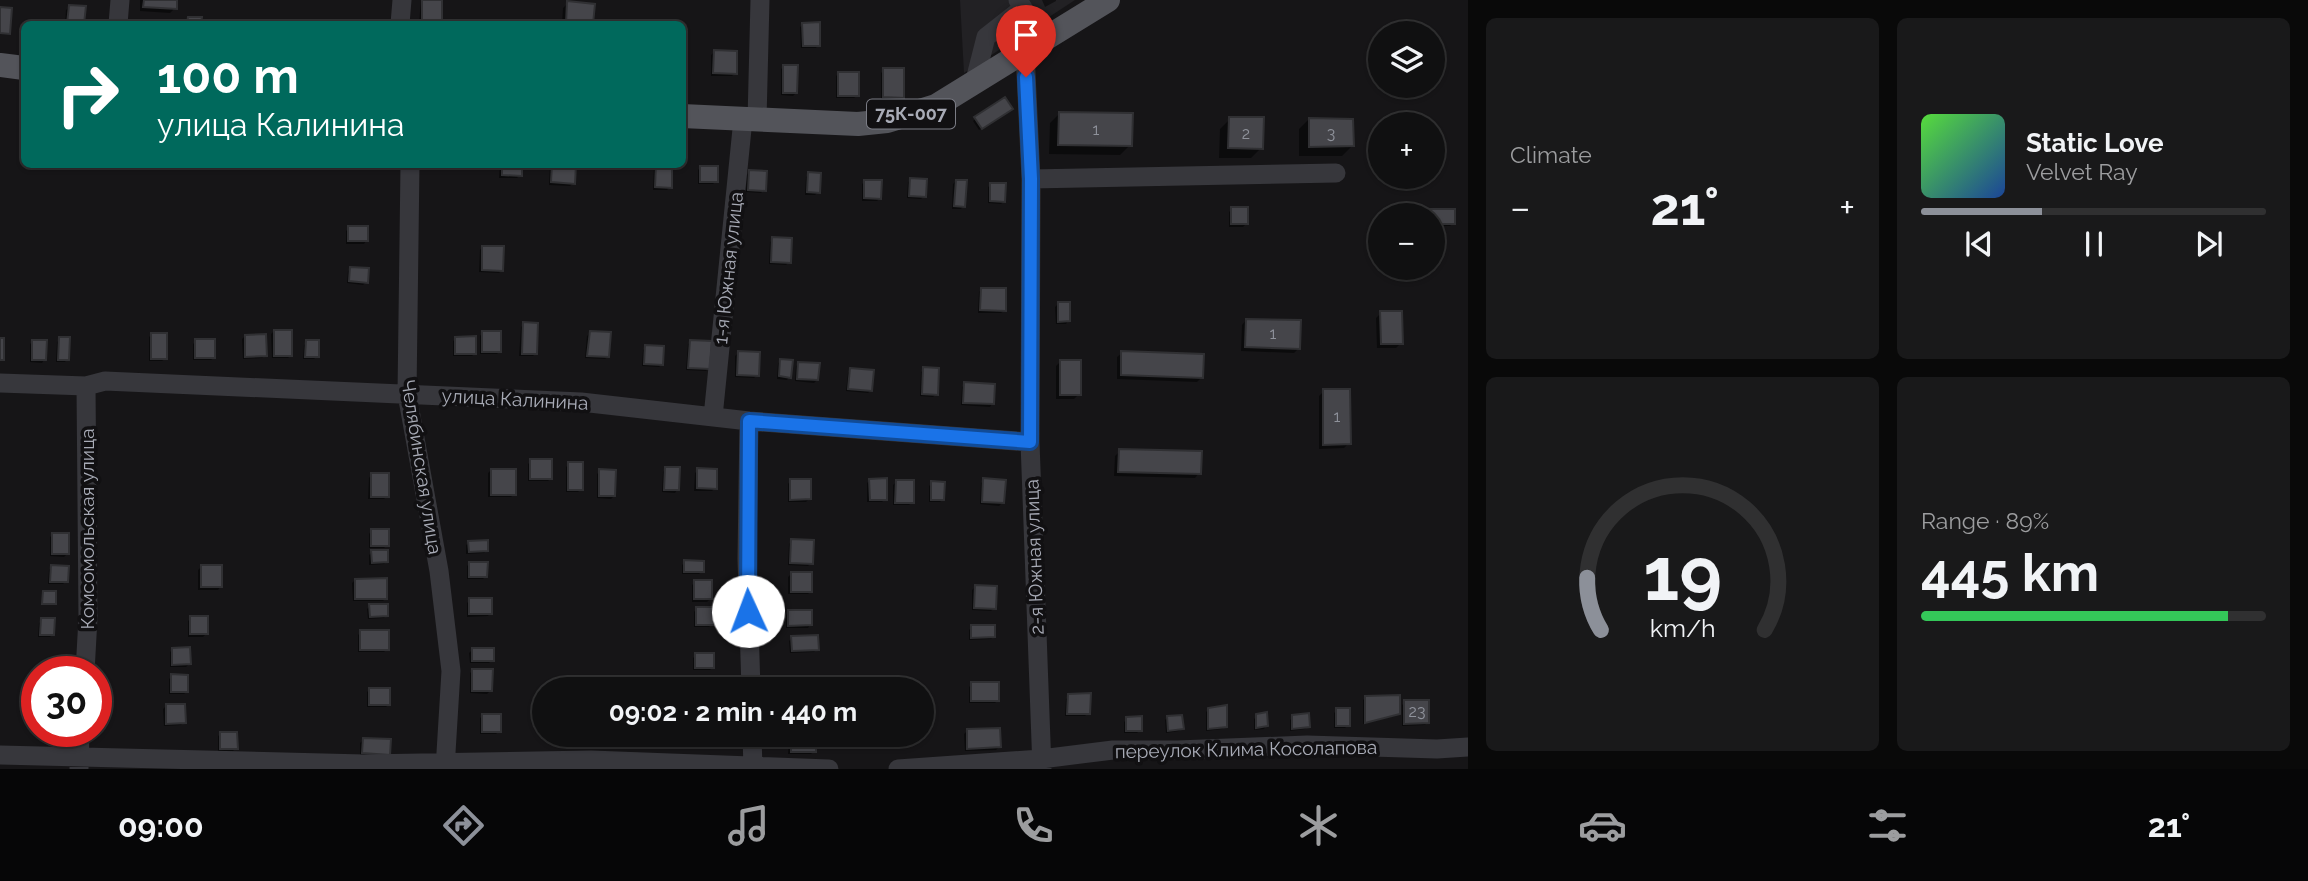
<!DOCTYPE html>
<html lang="en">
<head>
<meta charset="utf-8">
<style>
  :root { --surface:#101011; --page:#19191a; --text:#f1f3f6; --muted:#9c9d9f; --line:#303031; --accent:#8c9099 }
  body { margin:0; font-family:Raleway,sans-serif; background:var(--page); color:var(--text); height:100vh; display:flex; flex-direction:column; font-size:26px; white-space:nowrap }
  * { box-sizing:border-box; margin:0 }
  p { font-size:23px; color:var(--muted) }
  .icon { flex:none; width:38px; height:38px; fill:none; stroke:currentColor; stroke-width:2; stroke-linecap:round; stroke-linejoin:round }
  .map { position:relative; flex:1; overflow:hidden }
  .panel { display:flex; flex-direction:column; gap:18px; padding:18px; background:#090909; width:840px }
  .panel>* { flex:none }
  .hud { position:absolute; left:21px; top:21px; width:665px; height:147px; border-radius:10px; box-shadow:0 2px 5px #0004,0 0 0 2px var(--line); background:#00695c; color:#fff; overflow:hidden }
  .buttons { position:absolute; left:1368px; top:21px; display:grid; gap:14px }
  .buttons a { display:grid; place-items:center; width:77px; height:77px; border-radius:50%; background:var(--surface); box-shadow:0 2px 5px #0004,0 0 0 2px var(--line); font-size:35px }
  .speed { position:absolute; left:21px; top:656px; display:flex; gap:14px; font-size:35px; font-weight:700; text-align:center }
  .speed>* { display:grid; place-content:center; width:91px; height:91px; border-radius:50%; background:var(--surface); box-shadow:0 2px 5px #0004,0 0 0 2px var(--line); line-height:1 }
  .speed .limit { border:10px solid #d22; background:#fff; color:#111 }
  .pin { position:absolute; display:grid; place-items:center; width:60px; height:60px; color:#fff; margin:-72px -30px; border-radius:50% 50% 50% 0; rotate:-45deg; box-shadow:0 0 7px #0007 }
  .pin .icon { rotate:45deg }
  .me { position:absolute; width:77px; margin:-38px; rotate:358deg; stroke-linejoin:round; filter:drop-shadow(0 0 5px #0008) }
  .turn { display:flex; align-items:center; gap:24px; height:147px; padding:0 21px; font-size:32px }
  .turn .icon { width:91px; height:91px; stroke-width:2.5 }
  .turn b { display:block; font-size:49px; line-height:60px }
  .big { font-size:52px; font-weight:700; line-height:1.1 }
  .panel .card { flex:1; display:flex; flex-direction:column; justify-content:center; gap:10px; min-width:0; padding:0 24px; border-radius:10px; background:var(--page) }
  .panel .dial { align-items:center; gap:0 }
  .dial svg { height:182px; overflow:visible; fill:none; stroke:var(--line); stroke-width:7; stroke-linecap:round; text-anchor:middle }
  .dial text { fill:var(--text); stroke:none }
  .song { display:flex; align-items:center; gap:21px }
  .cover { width:84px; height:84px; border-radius:10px; background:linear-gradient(135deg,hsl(110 70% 55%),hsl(220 70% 35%)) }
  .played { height:7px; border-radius:4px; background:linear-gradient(90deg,var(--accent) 35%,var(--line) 35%) }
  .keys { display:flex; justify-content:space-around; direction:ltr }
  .heat { display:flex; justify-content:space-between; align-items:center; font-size:38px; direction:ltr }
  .charge { height:10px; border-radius:5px; background:linear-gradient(90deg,#34c759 89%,var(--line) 0) }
  .panel .tiles { flex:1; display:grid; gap:18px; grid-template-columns:repeat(2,1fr) }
  .trip { position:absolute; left:532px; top:677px; width:402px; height:70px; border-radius:35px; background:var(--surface); box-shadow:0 2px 5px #0004,0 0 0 2px var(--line); font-weight:700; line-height:70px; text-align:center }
  .tab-bar { display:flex; height:112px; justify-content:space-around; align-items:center; background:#060607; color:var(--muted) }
  .tab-bar .icon { width:49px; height:49px }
  .tab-bar .active { color:var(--accent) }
  .tab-bar b { font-size:32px; color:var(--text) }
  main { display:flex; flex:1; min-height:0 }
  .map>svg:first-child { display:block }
</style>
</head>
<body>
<main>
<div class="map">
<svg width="1468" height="769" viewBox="0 0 1468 769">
  <rect width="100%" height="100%" fill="#161517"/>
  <path fill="#222124" d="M960,0H1075L964,73Z"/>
  <path fill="#0007" d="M140,0H176L175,8L170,13L140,11Z
    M421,0H441V24H419Z
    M1042,0H1056V1L1045,7Z
    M568,3L593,5L592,24H562L563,8Z
    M69,7L84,8L83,24H65L66,10Z
    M33,22L48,23V24H31Z
    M803,25L818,45L816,48H801L800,27Z
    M714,52L735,73L732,76H711V55Z
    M784,66L796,93L793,96L781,95V69Z
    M884,70L902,97L899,100H881V73Z
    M839,73L857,96L854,98H836V76Z
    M1008,111L979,130L973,121L976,118Z
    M1060,113L1130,145L1120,155L1049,154L1050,123Z
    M1230,119L1261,148L1251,158H1219L1220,129Z
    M1309,119L1352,146L1342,156H1299V129Z
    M500,164H520V175L517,178H499Z
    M550,164H575L573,183L570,186L549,185Z
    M657,164L670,187L667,190H653L654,167Z
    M701,167L716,181L713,184H698V170Z
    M749,172L764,190L761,193L746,192L747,175Z
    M809,174L818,192L815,195H805L806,177Z
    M911,180L924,196L921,199L907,198L908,182Z
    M865,181L880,198L877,201H862V184Z
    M956,181L963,206L961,209H952L953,184Z
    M991,185L1004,201L1001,204L988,203V187Z
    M1232,209L1246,224L1243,227H1229V212Z
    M1423,211H1453V223L1450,226H1433V215H1420Z
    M349,228L366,241L364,244H346V231Z
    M773,239L789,262L786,265L769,264L770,242Z
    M482,247L502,270L499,273L479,272L480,250Z
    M351,268L366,282L363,285L347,283L348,271Z
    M981,289L1004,311L1001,313H978L979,292Z
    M1058,304L1068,321L1066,324H1056L1055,307Z
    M1381,313L1401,343L1396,348H1377L1376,318Z
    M1246,320L1299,348L1294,353L1241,351L1242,325Z
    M524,324L535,354L533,356H519L521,327Z
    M274,331L291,355L288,358H272L271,334Z
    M482,333L500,351L497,354H480V336Z
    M590,333L608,357L605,359L585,358L587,336Z
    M152,334L165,359L162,361H149V337Z
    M245,336L265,356L262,358L243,359L242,339Z
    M60,339L67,359L65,362H56L57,342Z
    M456,339L475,353L472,356H453V341Z
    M33,341L44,360L42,363L30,362V344Z
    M196,341L214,358L211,360H193V344Z
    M307,342L317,356L314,359H303L304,345Z
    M691,342L709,368L706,371L686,370L688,344Z
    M646,347L662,364L659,367L642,366L643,350Z
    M738,353L757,375L754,378L735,377V356Z
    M1122,353L1201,378L1197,382L1117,379V357Z
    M781,361L789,377L787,380L777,379L778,363Z
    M1061,361L1079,394L1074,399H1056V366Z
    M799,363L817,380L814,383L795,381L796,366Z
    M924,369L936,394L933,397L920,396L921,372Z
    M850,370L871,390L868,393L846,391L848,373Z
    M965,384L992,404L990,407L961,405L962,387Z
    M1324,391L1349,443L1344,448L1319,449V396Z
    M1120,451L1199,473L1195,478L1114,476L1115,456Z
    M531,461L551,478L548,481H528V464Z
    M569,464L581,489L578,492H566V467Z
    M665,469L677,490L675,493L662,492L663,472Z
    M491,470L514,494L511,497H488V473Z
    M698,470L715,488L712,491H694L695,473Z
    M600,471L614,496L611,499L597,498V474Z
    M371,475L387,496L384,499H368L369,478Z
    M870,480L885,499L882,502H867V483Z
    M984,480L1002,503L999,506L980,504L981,483Z
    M790,481L809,499L806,502H788V484Z
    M896,482L912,502L909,505H893V485Z
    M932,483L943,499L940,502H929V486Z
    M371,531L387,545L384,548H369V534Z
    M53,534L67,554L64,557L50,556V537Z
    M791,541L811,563L808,566L788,565L789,544Z
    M469,543L487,551L484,553L466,554V545Z
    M372,552L387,562L384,564L369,565V555Z
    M685,562L702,571L699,574H682V565Z
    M470,563L486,576L483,579H467V566Z
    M51,567L66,581L63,584H48L49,570Z
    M201,567L220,587L218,590H198V570Z
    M791,574L811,591L808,594H788V577Z
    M355,580L386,598L383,601H353L352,583Z
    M695,582L710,599L707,602H692V585Z
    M975,587L994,608L991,611L972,610V590Z
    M470,600L490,613L488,616L467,617V603Z
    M370,606L386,616L384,618L368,619L367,609Z
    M696,609L712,624L709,627H694V612Z
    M789,612L810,625L808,628H786V615Z
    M191,618L206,634L203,637H188V621Z
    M42,620L52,635L50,637H38L39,623Z
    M972,627L994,637L991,639L969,640V630Z
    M361,632L387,649L384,652H358V635Z
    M792,638L817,649L814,652L790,653L789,641Z
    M173,649L189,664L186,667H170V652Z
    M472,650L492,660L489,663H470L469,653Z
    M696,655L713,667L710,670H693V658Z
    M473,670L490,691L487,694L470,693V673Z
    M172,676L187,692L184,694H169V679Z
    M972,684L998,700L995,703H969V687Z
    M370,689L389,704L386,707H367V692Z
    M1069,696L1088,713L1085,716H1065L1066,699Z
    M1366,697L1398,713L1395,716L1363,724V700Z
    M1405,702L1428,722L1425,725L1402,726V705Z
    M166,706L184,722L181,725L164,726L163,709Z
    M1209,709L1225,726L1222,729L1206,731V712Z
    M1337,710L1348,725L1345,728H1334V713Z
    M483,716L499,731L496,734H480V718Z
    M1257,716L1266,726L1264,729L1254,730V719Z
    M1293,717L1308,726L1305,729L1290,731V720Z
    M1167,718L1182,728L1179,731L1166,733L1165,720Z
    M1127,719L1140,730L1137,733H1124V722Z
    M967,731L999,747L996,750L965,751L964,734Z
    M51,732H68L69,743L66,746L52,747Z
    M221,734L236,748L233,751H218V736Z
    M791,735H814V751L811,754H788L789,737Z
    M363,740L388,754L360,755V743Z"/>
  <path fill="#45454a" stroke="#303033" stroke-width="2" d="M144,0H177V9L143,7Z
    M422,0H442V24H422Z
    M567,1L595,4L593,24H566Z
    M69,5L86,6L84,24H67Z
    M0,7L12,8L10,34L0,33Z
    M188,17H202L201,24H187Z
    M820,22V46H803L802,23Z
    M714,50L737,51V74L713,73Z
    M783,65H798L797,93H783Z
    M883,68H904V98L883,97Z
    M838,72H859V96H838Z
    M1005,97L1013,109L982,129L974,117Z
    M1059,112L1133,113L1132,146L1058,145Z
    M1229,117H1264L1263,149L1228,148Z
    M1309,118L1353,119L1354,146L1309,147Z
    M502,164H522V176L502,175Z
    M552,164H576L575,184L551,182Z
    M656,164H672V188L655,187Z
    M700,166H718V182H700Z
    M749,170L767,171L766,191L748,190Z
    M808,172L821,173L820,193L807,192Z
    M910,178L927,179L926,197L909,196Z
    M864,180H882L881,199L864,198Z
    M956,180H967L965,207L954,206Z
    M990,183H1006L1005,202L990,201Z
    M1231,207H1248V224H1231Z
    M1422,209H1455V224H1433V215H1422Z
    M348,226H368V241H348Z
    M772,237L792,238L791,263L771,262Z
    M482,246H504L503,271L482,270Z
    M350,267L369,268L368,283L349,281Z
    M981,288H1006V311L980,310Z
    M1058,302H1070V321L1058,322Z
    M1380,311H1402L1403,344H1381Z
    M1246,319L1301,320L1300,349L1245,347Z
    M523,322L538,323L537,354H522Z
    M274,330H292V356H274Z
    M482,331H501V352H482Z
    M590,331L611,332L609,357L587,356Z
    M151,333H167V359H151Z
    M266,334L267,356L245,357V335Z
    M476,336V354H455V337Z
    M59,337H70L69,360H58Z
    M0,338H4V360H0Z
    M195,339H215V358H195Z
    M32,340H47L46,360H32Z
    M306,340H319V357H305Z
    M690,340L712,341L710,369L688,368Z
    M645,345L664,346L663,365L644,364Z
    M738,351L760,352L759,376L737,375Z
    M1121,351L1204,354L1203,378L1121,375Z
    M780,359L793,360L791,378L779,376Z
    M1060,360H1081V395H1060Z
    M798,362L820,363L818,380L797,379Z
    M923,367L939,368L938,395L922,394Z
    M850,368L874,370L872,391L848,389Z
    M964,382L995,384L994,404L963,403Z
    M1323,389H1350L1351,444L1323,445Z
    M1119,449L1202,451L1201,474L1118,472Z
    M530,459H552V479H530Z
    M568,462H583V490H568Z
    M665,467H680L679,490H664Z
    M697,468L717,469V489L697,488Z
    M491,469H516V495H491Z
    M599,469L616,470L615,496H599Z
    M371,473H389V497H371Z
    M887,478V500H870L869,479Z
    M983,478L1006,480L1004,503L982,502Z
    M790,479H811V499L790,500Z
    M896,480H914V503H895Z
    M931,481L945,482L944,500H931Z
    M371,529H389V546H371Z
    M52,533H69V554H52Z
    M791,539L814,540L813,564L790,563Z
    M488,540V551L469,552L468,541Z
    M371,550H388V562L372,563Z
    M684,560L704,561V572H684Z
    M469,562H488L487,577H469Z
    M51,565L69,566L68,582H50Z
    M201,565H222V587H201Z
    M791,572H812V592H791Z
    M387,578V599H355V579Z
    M694,580H712V599H694Z
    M975,585L997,586L996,609L974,608Z
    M43,591H56V604H42Z
    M469,598H492V614H469Z
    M369,604H388V616L370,617Z
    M696,607H714V625H696Z
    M788,610H812V625L788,626Z
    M190,616H208V634H190Z
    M41,618H55L54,635H40Z
    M971,625H995V637L971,638Z
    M360,630H389V650H360Z
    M818,635L819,650L792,651L791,636Z
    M190,647L191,664L172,665V648Z
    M472,648H494V661H472Z
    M695,653H714V668H695Z
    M48,663H64L63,672H48Z
    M472,669H493L492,691H472Z
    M171,674L188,675V692H171Z
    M971,682H999V701H971Z
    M791,686L818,687V690H791Z
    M369,688H390V705H369Z
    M1091,693L1090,714H1067L1068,694Z
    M1400,695V714L1365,723V696Z
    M1404,700H1429V723L1404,724Z
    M166,704H185L186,723L166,724Z
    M1227,705V727L1208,729V708Z
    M1336,708H1350V726H1336Z
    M1267,712L1268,726L1256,728V714Z
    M1309,713L1310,727L1292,729V715Z
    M482,714H501V732H482Z
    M1182,715L1184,729L1168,731L1167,716Z
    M1142,716V731H1126V717Z
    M1000,728L1001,747L967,749V729Z
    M54,732H70V744L54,745Z
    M220,732H237L238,749H220Z
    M791,735H816V752H791Z
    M363,738L391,739L390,755L362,753Z"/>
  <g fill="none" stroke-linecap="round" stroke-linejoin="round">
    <path stroke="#37373c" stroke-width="19" d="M118,24L120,0
      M400,24L402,0
      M1025,52L1031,179L1030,442L1042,769
      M974,84L986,37L1023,8L1018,0
      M757,120L760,0
      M410,164L407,394L439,571L451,671L445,769
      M1031,179L1336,173
      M0,383L86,386L105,381L581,402L749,421L1030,442
      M713,417L743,119
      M749,421L747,559L751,690
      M85,672L88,618L86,386
      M752,735L753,769
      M0,755L364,764L591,760L829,769
      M79,768L80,732
      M898,769L1041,759L1113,750H1178L1307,745L1437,749L1468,747"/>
    <path stroke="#53545a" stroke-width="24" d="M0,65L24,68
      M682,116L858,124L887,121L936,106L1108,0"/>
  </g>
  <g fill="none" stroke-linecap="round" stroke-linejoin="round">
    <g stroke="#114b97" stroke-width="18">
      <path id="route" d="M748,611L749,421L1030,442L1031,179L1026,77"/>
    </g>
    <use href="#route" stroke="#1a73e8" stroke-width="12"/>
  </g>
  <g text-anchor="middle" stroke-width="7" stroke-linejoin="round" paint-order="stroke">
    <g font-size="16" fill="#8f929b">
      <text x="1096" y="135">1</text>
      <text x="1246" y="139">2</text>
      <text x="1331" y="139">3</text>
      <text x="1273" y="339">1</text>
      <text x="1337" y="422">1</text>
      <text x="1417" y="717">23</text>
    </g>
    <rect fill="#111012" stroke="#7b7c85" stroke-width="2" x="867" y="99.5" width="88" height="29" rx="5"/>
    <g font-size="18" font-weight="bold" fill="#a8abb6">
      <text x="911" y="120">75К-007</text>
    </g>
    <g font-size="19" fill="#a8abb6" stroke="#111012">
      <text transform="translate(728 268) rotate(-84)" y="7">1-я Южная улица</text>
      <text transform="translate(515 399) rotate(3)" y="7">улица Калинина</text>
      <text transform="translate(422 467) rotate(81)" y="7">Челябинская улица</text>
      <text transform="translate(87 529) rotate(-90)" y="7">Комсомольская улица</text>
      <text transform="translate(1034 557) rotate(-92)" y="7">2-я Южная улица</text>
      <text transform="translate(1246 749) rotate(-1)" y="7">переулок Клима Косолапова</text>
    </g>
  </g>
</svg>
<div class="buttons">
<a><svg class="icon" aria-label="layers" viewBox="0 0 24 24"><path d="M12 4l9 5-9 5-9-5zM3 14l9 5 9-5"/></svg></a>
<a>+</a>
<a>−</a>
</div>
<div class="speed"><div class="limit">30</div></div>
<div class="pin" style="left:1026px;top:77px;background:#d93025"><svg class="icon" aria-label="arrive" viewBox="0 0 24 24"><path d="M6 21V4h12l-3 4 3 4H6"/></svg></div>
<svg class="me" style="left:748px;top:611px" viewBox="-20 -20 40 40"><circle r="19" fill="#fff"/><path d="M0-13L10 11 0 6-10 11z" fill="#1a73e8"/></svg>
<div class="trip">09:02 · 2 min · 440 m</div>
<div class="hud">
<div class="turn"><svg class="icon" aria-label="right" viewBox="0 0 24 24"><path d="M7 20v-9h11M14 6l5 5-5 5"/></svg><div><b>100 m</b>улица Калинина</div></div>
</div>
</div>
<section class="panel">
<div class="tiles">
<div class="card"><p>Climate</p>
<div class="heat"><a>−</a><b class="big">21°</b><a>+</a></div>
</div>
<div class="card">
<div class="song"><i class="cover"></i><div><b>Static Love</b><p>Velvet Ray</p></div></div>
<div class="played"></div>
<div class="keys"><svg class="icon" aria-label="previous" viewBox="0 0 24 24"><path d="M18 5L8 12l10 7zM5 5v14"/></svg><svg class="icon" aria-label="pause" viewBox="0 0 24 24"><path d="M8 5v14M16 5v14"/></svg><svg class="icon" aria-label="next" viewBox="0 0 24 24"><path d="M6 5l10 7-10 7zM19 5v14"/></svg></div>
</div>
<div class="card dial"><svg viewBox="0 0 100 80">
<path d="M14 69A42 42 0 1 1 86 69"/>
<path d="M14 69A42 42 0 0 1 8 46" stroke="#8c9099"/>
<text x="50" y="56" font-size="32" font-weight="700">19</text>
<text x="50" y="72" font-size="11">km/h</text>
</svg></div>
<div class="card"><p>Range · 89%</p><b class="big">445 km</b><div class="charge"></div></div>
</div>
</section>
</main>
<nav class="tab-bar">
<b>09:00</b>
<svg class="icon active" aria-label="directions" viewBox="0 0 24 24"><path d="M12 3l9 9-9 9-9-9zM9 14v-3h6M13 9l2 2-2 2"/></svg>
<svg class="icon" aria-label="music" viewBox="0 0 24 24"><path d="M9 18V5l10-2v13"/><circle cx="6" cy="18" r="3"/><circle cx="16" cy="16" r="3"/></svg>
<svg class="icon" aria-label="phone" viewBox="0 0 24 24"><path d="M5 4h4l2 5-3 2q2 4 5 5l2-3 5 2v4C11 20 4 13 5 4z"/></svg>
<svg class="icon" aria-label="climate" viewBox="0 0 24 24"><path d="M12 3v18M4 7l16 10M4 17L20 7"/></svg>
<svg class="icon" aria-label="car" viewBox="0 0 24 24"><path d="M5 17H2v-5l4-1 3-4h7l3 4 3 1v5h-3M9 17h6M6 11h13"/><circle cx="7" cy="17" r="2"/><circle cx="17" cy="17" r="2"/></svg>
<svg class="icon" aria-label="filters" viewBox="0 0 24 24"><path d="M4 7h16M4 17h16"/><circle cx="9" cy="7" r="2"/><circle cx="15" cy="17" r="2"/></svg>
<b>21°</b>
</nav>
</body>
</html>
